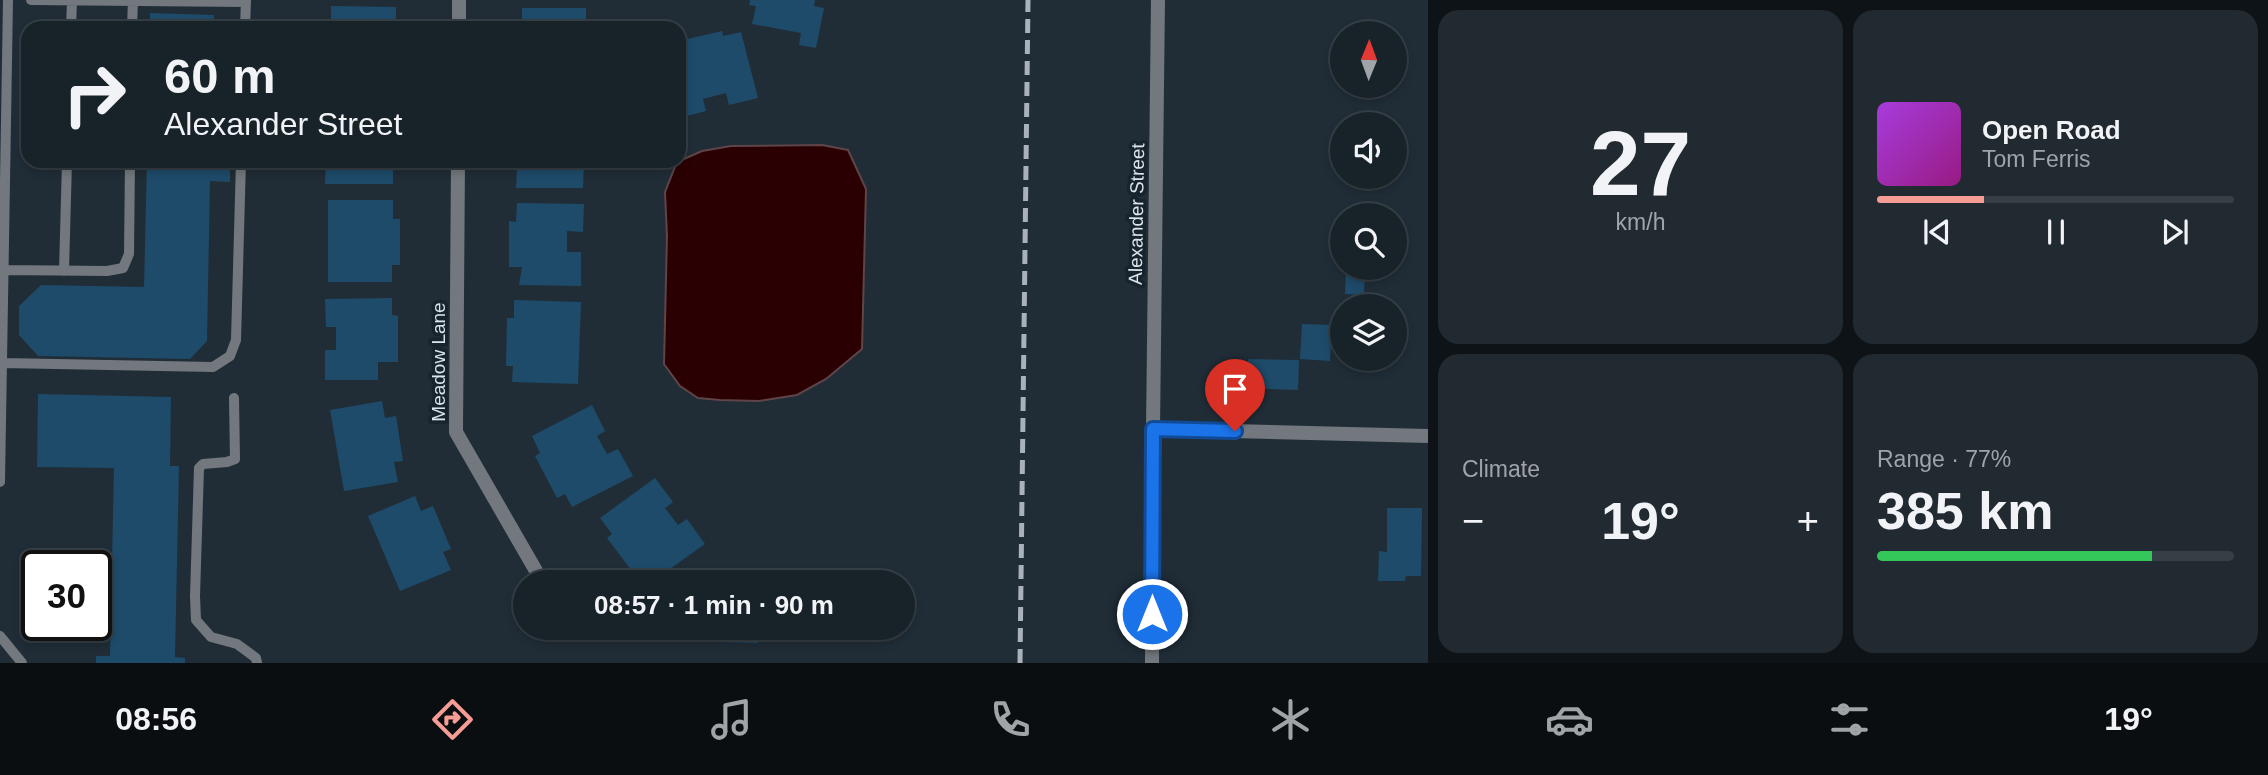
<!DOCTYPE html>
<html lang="en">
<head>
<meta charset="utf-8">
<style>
  :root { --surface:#182229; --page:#212a31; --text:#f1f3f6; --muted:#9fa4a8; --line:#363f46; --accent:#f59c94 }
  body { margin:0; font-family:Arial,sans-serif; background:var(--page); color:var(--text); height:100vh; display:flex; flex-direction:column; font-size:26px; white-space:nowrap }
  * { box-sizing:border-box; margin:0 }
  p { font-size:23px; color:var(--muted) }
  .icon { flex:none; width:38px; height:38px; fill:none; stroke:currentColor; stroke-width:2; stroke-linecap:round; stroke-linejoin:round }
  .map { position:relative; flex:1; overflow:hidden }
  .sheet { display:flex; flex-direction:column; gap:10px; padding:10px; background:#0d1317; width:840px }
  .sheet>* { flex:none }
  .hud { position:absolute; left:21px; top:21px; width:665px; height:147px; border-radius:21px; box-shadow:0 4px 10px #0003,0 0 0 2px var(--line); background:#182229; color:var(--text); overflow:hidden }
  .needle { width:46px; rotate:1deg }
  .tools { position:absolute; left:1330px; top:21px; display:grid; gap:14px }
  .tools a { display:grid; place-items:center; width:77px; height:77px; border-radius:50%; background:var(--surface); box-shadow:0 4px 10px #0003,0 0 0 2px var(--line); font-size:35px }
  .speed { position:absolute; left:21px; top:550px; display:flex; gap:14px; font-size:35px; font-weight:700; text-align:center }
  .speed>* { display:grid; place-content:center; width:91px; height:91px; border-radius:50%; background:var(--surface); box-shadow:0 4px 10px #0003,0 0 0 2px var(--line); line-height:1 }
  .speed .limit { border:4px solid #111; border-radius:10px; background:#fff; color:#111 }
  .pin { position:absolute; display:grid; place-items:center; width:60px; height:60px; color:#fff; margin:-72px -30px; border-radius:50% 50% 50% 0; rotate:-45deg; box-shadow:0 0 7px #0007 }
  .pin .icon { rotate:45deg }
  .me { position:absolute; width:77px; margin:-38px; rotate:0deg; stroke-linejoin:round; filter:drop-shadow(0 0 5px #0008) }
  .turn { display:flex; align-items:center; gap:24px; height:147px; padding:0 28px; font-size:32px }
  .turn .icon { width:91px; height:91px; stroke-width:2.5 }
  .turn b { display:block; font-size:49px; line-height:60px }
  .big { font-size:52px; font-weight:700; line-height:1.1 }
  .sheet .widget { flex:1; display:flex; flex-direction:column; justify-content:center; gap:10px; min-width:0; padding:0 24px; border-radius:21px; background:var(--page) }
  .sheet .dial { align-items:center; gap:0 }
  .dial b { font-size:91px; line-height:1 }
  .song { display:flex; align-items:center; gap:21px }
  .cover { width:84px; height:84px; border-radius:10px; background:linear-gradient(135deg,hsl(280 70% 55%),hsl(310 70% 35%)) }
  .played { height:7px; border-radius:4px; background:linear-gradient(90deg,var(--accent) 30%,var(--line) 30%) }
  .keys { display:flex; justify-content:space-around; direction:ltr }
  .heat { display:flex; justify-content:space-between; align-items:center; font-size:38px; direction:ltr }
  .charge { height:10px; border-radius:5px; background:linear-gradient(90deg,#34c759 77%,var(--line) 0) }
  .sheet .tiles { flex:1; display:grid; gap:10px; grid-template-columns:repeat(2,1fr) }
  .trip { position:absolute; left:513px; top:570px; width:402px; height:70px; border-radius:35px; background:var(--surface); box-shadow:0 4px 10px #0003,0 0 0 2px var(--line); font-weight:700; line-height:70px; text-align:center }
  .tabs { display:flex; height:112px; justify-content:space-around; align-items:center; background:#0a0e10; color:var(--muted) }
  .tabs .icon { width:49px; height:49px }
  .tabs .on { color:var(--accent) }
  .tabs b { font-size:32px; color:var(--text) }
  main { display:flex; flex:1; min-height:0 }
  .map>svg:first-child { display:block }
</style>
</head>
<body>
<main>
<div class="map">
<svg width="1428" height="663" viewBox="0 0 1428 663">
  <rect width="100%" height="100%" fill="#202d37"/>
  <path fill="#2a0002" stroke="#5f4448" stroke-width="2" d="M822,145L848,150L866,189L862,349L826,379L797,395L759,401L720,400L698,398L680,386L664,364L667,236L665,192L677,162L702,151L731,146Z"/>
  <path fill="#1e4b6a" d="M750,0H815L814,6L824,8L816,48L799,45L801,33L752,24L756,6L749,5Z
    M331,6L396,7V25H403V28H331Z
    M522,8H586V24H575V28H512V25H522Z
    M150,13L214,15L213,28H150Z
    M722,31L723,36L741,32L758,98L729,105L726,93L703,99L706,111L679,118V41Z
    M147,161H230V182L210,181L207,341L190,359L38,356L19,335V306L41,285L144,287Z
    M326,161H400V167H393V184H325Z
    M509,161H584L583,188H516L517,169H509Z
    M328,200H393V219H400V265H392V282H328Z
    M517,203L584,204L583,232L567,231V252H581V286L519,285L522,267H509V221L516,222Z
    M1346,270H1365L1364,295L1345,294Z
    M392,298V315L398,316V362H378V380H325V350H336V327H326L325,299Z
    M514,300L581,302L578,384L512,382L513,366H506L507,318H514Z
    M1302,324L1332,325L1330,361L1300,359Z
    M1248,359L1299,360L1298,390L1247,388Z
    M38,394L171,397L170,466H179L175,657L185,658V663H96V656H110L114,468L37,467Z
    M382,401L385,418L396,416L403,461L394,462L398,482L344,491L330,410Z
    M592,405L605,431L597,436L607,454L618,449L633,476L572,507L565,494L557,498L535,456L540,453L532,436Z
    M655,478L673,502L665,508L678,525L687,519L705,544L650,583L641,570L635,575L607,538L612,534L600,518Z
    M415,496L421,511L433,506L451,549L443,552L451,570L400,591L368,516Z
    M1387,508H1422L1421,576H1406L1405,581H1378L1379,551L1387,552Z
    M787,577L816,579V583H787Z
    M723,628H848V638L759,634L758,643L722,642Z"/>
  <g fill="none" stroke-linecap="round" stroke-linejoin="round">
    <path stroke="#72787d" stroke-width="10" d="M31,0L246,2
      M71,28L72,1
      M132,28L133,0
      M245,28L246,0
      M4,270L107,271L123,268L129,254L130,161
      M64,271L67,161
      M3,363L213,367L230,356L236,340L241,161
      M234,398L235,459L227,462L203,464L199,468L195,596L196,620L211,637L237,644L256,658L257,663
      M0,482L8,0
      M0,636L22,663"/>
    <path stroke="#72787d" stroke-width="14" d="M459,28V0
      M458,161L456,432L543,583
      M1153,429L1428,436
      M1152,663L1153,429L1158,0"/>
    <path stroke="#a9b2ba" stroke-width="5" stroke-dasharray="14 7" stroke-linecap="butt" d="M1020,663L1028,0"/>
  </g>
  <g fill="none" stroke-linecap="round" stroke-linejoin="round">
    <g stroke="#114b97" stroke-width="18">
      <path id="route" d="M1152,614L1153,429L1235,431"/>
    </g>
    <use href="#route" stroke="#1a73e8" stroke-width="12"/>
  </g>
  <g text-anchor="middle" stroke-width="7" stroke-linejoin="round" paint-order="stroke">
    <g font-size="19" fill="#dce4eb" stroke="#17232d">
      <text transform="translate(1136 214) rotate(-89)" y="7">Alexander Street</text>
      <text transform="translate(438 362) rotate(-90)" y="7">Meadow Lane</text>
    </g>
  </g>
</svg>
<div class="tools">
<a><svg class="needle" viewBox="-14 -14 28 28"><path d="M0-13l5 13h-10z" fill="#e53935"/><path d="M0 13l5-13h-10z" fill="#9fa4a8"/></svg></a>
<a><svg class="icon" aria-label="sound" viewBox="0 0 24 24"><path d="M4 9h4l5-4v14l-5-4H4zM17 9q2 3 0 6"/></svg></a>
<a><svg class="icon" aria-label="search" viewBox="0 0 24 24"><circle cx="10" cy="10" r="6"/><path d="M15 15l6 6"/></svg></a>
<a><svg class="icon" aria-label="layers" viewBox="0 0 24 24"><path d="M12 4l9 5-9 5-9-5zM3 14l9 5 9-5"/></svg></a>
</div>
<div class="speed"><div class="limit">30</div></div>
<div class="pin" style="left:1235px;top:431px;background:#d93025"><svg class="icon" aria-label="arrive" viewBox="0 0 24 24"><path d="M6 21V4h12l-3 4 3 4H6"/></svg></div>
<svg class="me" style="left:1152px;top:614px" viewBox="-20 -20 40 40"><circle r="17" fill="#1a73e8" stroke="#fff" stroke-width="3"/><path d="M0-11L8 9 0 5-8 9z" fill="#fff"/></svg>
<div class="trip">08:57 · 1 min · 90 m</div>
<div class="hud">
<div class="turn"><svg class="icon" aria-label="right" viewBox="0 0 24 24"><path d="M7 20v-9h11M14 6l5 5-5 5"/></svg><div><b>60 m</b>Alexander Street</div></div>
</div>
</div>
<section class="sheet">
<div class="tiles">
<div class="widget dial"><b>27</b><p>km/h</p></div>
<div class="widget">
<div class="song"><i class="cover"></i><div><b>Open Road</b><p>Tom Ferris</p></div></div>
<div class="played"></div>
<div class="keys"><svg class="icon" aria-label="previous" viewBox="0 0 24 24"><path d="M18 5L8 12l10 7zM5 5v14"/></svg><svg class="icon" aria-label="pause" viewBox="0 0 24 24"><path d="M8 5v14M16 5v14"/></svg><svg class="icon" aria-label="next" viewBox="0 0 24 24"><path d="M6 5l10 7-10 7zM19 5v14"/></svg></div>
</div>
<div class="widget"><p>Climate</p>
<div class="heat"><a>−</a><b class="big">19°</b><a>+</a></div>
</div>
<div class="widget"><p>Range · 77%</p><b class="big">385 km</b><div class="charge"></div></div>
</div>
</section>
</main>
<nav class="tabs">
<b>08:56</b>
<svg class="icon on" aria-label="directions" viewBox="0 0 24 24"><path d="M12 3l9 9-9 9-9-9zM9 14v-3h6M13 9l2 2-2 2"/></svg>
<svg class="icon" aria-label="music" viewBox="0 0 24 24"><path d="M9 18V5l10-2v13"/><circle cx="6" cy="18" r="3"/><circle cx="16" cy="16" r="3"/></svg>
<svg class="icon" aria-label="phone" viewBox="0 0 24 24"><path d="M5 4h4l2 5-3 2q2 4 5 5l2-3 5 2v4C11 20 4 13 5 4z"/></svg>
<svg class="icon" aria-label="climate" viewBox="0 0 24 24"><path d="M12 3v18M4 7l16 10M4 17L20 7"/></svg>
<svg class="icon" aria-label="car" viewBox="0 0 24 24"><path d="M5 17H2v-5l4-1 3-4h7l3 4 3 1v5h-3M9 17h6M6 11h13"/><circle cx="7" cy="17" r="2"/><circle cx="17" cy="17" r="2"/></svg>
<svg class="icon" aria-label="filters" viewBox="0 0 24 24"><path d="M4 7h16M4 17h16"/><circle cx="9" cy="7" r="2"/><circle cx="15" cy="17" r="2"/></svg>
<b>19°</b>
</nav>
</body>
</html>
